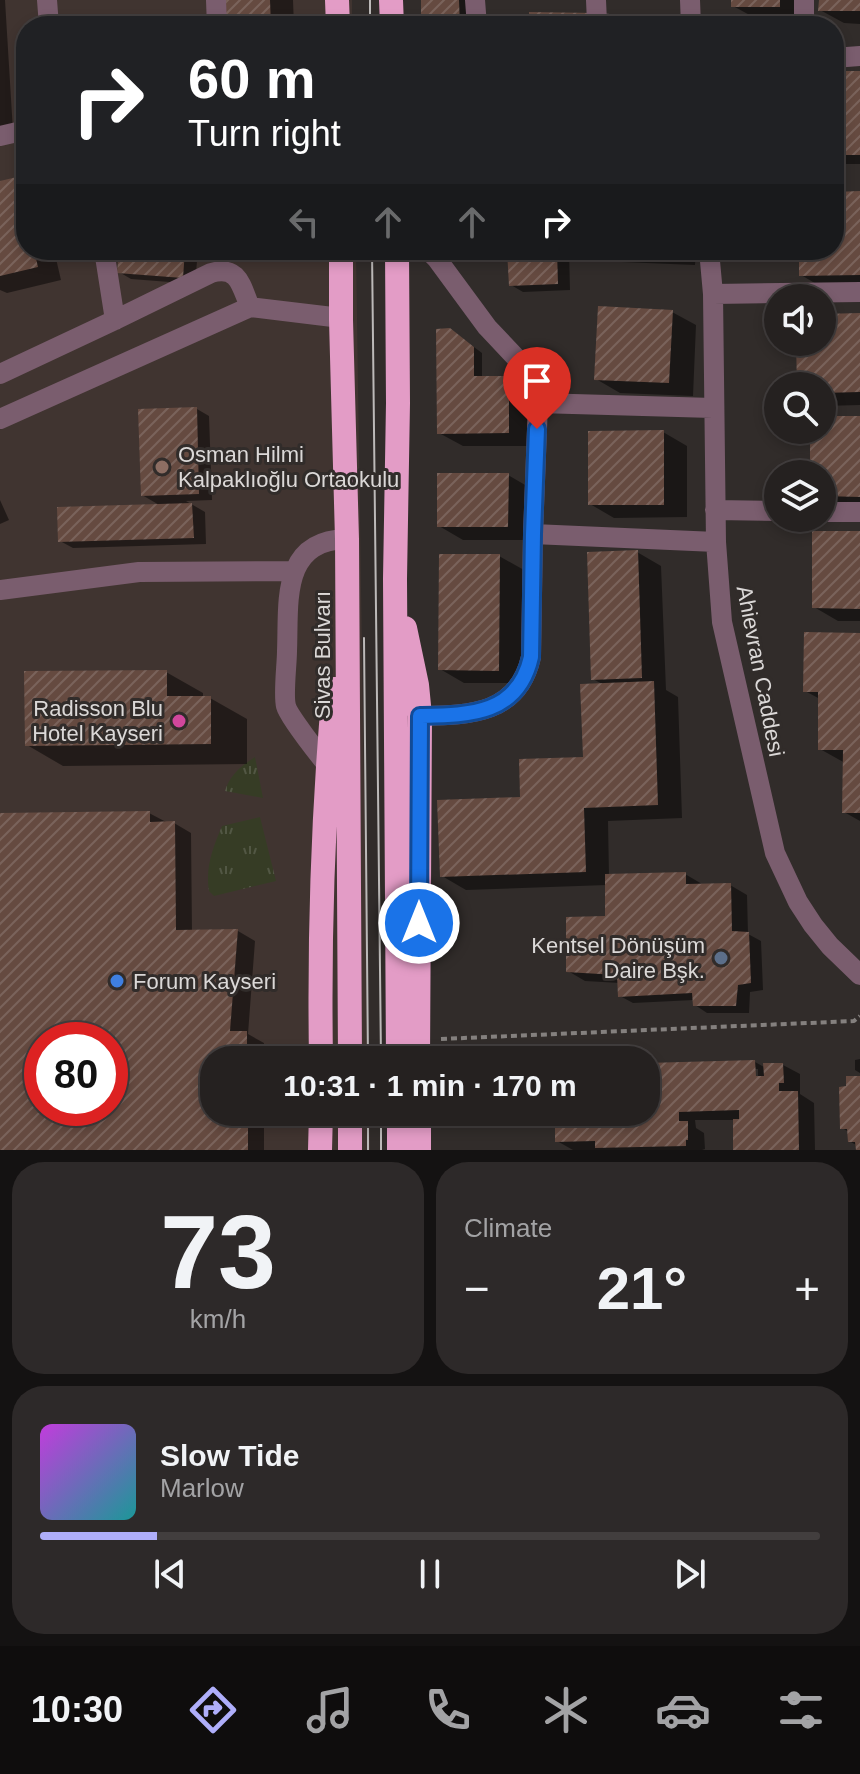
<!DOCTYPE html>
<html lang="en">
<head>
<meta charset="utf-8">
<style>
  :root { --surface:#252120; --page:#2d2929; --text:#f1f3f6; --muted:#a3a3a5; --line:#423e3e; --accent:#afaefa }
  body { margin:0; font-family:Arial,sans-serif; background:var(--page); color:var(--text); height:100vh; display:flex; flex-direction:column; font-size:30px; white-space:nowrap }
  * { box-sizing:border-box; margin:0 }
  p { font-size:26px; color:var(--muted) }
  .icon { flex:none; width:44px; height:44px; fill:none; stroke:currentColor; stroke-width:2; stroke-linecap:round; stroke-linejoin:round }
  .map { position:relative; height:1150px; overflow:hidden }
  .drawer { display:flex; flex-direction:column; gap:12px; padding:12px; background:#141212; flex:1 }
  .drawer>* { flex:none }
  .hud { position:absolute; left:16px; top:16px; width:828px; height:244px; border-radius:32px; box-shadow:0 4px 12px #0003,0 0 0 2px var(--line); background:#202124; color:#fff; overflow:hidden }
  .fabs { position:absolute; left:764px; top:284px; display:grid; gap:16px }
  .fabs a { display:grid; place-items:center; width:72px; height:72px; border-radius:50%; background:var(--surface); box-shadow:0 4px 12px #0003,0 0 0 2px var(--line); font-size:40px }
  .speed { position:absolute; left:24px; top:1022px; display:flex; gap:16px; font-size:40px; font-weight:700; text-align:center }
  .speed>* { display:grid; place-content:center; width:104px; height:104px; border-radius:50%; background:var(--surface); box-shadow:0 4px 12px #0003,0 0 0 2px var(--line); line-height:1 }
  .speed .limit { border:12px solid #d22; background:#fff; color:#111 }
  .pin { position:absolute; display:grid; place-items:center; width:68px; height:68px; color:#fff; margin:-82px -34px; border-radius:50% 50% 50% 0; rotate:-45deg; box-shadow:0 0 8px #0007 }
  .pin .icon { rotate:45deg }
  .me { position:absolute; width:88px; margin:-44px; rotate:0deg; stroke-linejoin:round; filter:drop-shadow(0 0 6px #0008) }
  .turn { display:flex; align-items:center; gap:28px; height:168px; padding:0 40px; font-size:36px }
  .turn .icon { width:104px; height:104px; stroke-width:2.5 }
  .turn b { display:block; font-size:56px; line-height:68px }
  .lanes { display:flex; align-items:center; height:76px; padding:0 40px; background:#0003; justify-content:center; gap:40px; direction:ltr }
  .lanes .off { opacity:.35 }
  .big { font-size:60px; font-weight:800; line-height:1.1 }
  .drawer .tile { flex:1; display:flex; flex-direction:column; justify-content:center; gap:12px; min-width:0; padding:0 28px; border-radius:32px; background:var(--page) }
  .drawer .dial { align-items:center; gap:0 }
  .dial b { font-size:104px; line-height:1 }
  .song { display:flex; align-items:center; gap:24px }
  .cover { width:96px; height:96px; border-radius:12px; background:linear-gradient(135deg,hsl(290 70% 55%),hsl(180 70% 35%)) }
  .played { height:8px; border-radius:4px; background:linear-gradient(90deg,var(--accent) 15%,var(--line) 15%) }
  .keys { display:flex; justify-content:space-around; direction:ltr }
  .heat { display:flex; justify-content:space-between; align-items:center; font-size:44px; direction:ltr }
  .drawer .tiles { flex:1; display:grid; gap:12px; grid-template-columns:1fr 1fr }
  .tile:last-child { grid-column:span 2 }
  .trip { position:absolute; left:200px; top:1046px; width:460px; height:80px; border-radius:32px; background:var(--surface); box-shadow:0 4px 12px #0003,0 0 0 2px var(--line); font-weight:800; line-height:80px; text-align:center }
  .dock { display:flex; height:128px; justify-content:space-around; align-items:center; background:#0f0d0d; color:var(--muted) }
  .dock .icon { width:56px; height:56px }
  .dock .on { color:var(--accent) }
  .dock b { font-size:36px; color:var(--text) }
  .map>svg:first-child { display:block }
</style>
</head>
<body>
<div class="map">
<svg width="860" height="1150" viewBox="0 0 860 1150">
  <defs>
    <pattern id="grass-tufts" width="24" height="20" patternUnits="userSpaceOnUse" patternTransform="scale(2)"><rect width="24" height="20" fill="#363c25"/><path d="M3 7l-1-3M5 7V3M7 7l1-3M15 17l-1-3M17 17v-4M19 17l1-3" fill="none" stroke="#525744"/></pattern>
    <pattern id="building-hatch" width="6" height="6" patternUnits="userSpaceOnUse" patternTransform="scale(2)"><rect width="6" height="6" fill="#654a40"/><path d="M-1 1l2-2M0 6l6-6M5 7l2-2" fill="none" stroke="#7a635b"/></pattern>
  </defs>
  <rect width="100%" height="100%" fill="#312c2a"/>
  <path fill="#403430" fill-rule="evenodd" d="M0,0H352V26H26V250H356L368,1060H214V1112H369L370,1150H0ZM42,1040H110V1108H42Z"/>
  <path fill="url(#grass-tufts)" d="M255,757L263,798L225,791C230,775 241,766 255,757Z
    M260,817L276,881L214,896L209,891C205,868 213,847 222,826Z"/>
  <path fill="#0007" fill-rule="evenodd" d="M0,0H5L13,131L0,132Z
    M226,0H293L294,26H227Z
    M423,0H483V26H423Z
    M733,0H804V20L757,19L733,6Z
    M821,0H860V24L844,23L820,10Z
    M834,73H860V164H834Z
    M16,179L26,184V250H54L61,280L7,293L0,290V183Z
    M860,193V288L825,289L801,275V250H834V194Z
    M121,250H198L195,284L131,279L119,272Z
    M509,250H569L570,290L523,292L511,285Z
    M602,250H696L695,265L622,262Z
    M672,312L696,325L693,396L620,393L596,379Z
    M860,315V405L823,406L822,386H799L798,342H822V316Z
    M459,336L482,353V378H508L533,392L532,446H463L439,433Z
    M197,409L209,416L212,500L186,501L205,512L206,544L73,548L60,541L161,506L142,495Z
    M822,418H860V509H836L822,501V474H812V430H822Z
    M663,432L687,446V517L614,518L590,504Z
    M508,475L532,489V540H463L439,526Z
    M0,500L9,520L0,524Z
    M860,533V621H838L814,607Z
    M637,552L661,566L666,690L678,697L682,818L608,821L609,876L685,874L702,884L730,885L747,895L748,934L761,941L763,990L750,992L749,1013H707L695,1005L694,1000L633,1003L620,996V983L585,981L568,971L607,918V885L466,890L442,876L523,799L585,759L604,685L593,679Z
    M499,556L524,570L523,683H464L440,669Z
    M860,635V821L844,812L845,763L820,749V699L805,691Z
    M166,672L203,693V698H210L247,719V764L63,766L27,745Z
    M149,813L168,823H174L191,833L192,932L238,931L255,941L248,1034L264,1043V1060H214V1112H264V1150H0V815ZM42,1040H110V1108H42Z
    M860,1059V1150H858V1146L849,1141V1132L842,1128L848,1088L860,1078V1073L855,1070V1060Z
    M755,1062L766,1068L783,1065L800,1074V1094L814,1103L815,1150H735V1120H695L696,1128L704,1133L705,1149L702,1150H573L557,1141V1112H646V1065ZM754,1069H758V1086Z"/>
  <path fill="url(#building-hatch)" fill-rule="evenodd" d="M224,0H270L271,26H225Z
    M421,0H459L460,26H421Z
    M731,0H780V7H731Z
    M819,0H860V11H818Z
    M529,12L595,13V26H529Z
    M834,71H860V155H834Z
    M17,177L26,217V250H34L38,267L0,276V181Z
    M860,191V275L799,276V250H834V192Z
    M119,250H185L183,278L117,273Z
    M507,250H557L558,284L509,286Z
    M598,306L673,310L669,383L594,380Z
    M860,313V392L822,393V386H797L796,342H822V314Z
    M450,328L474,347V376H509V433L437,434L436,329Z
    M197,407L199,494L141,496L138,409Z
    M822,416H860V497L822,496V474H810V430H822Z
    M664,430V505H588V431Z
    M437,473H509L508,527H437Z
    M192,503L194,538L58,542L57,507Z
    M812,531H860V609L812,608Z
    M638,550L642,678L591,680L587,552Z
    M439,554H500L499,671L438,670Z
    M804,632L860,633V813H842L843,750H818V692H803Z
    M167,670V696H211V744L25,746L24,671Z
    M654,681L658,805L584,808L586,872L440,877L437,800L520,797L519,759L583,757L580,684Z
    M150,811V822L175,821L176,930L238,929L230,1031H247V1060H214V1112H248V1150H0V813ZM42,1040H110V1108H42Z
    M686,872V884L731,883L732,931L749,932L751,983L738,985L736,1006H693L692,993L618,997L617,975L566,972V917L605,916V874Z
    M755,1060L756,1076H764L763,1063H783L784,1083H779V1091H798L799,1150H733V1119H739V1110L679,1112V1121H688V1140H686V1146L595,1148V1141L555,1142V1112H646V1063Z
    M846,1076H860V1150H856L855,1142H848L847,1129H840L839,1087L846,1086Z"/>
  <g fill="none" stroke-linecap="round" stroke-linejoin="round">
    <path stroke="#84807e" stroke-width="4" stroke-dasharray="6 4" stroke-linecap="butt" d="M441,1039L854,1021L860,1016"/>
    <path stroke="#7a5d6e" stroke-width="20" d="M47,0L49,26
      M216,0L217,26
      M475,0L477,26
      M596,0L597,22L622,26
      M690,0L691,26
      M804,26V0
      M834,58L860,56
      M0,136L26,130
      M104,250L115,320
      M709,250L713,294L716,542L722,622L775,853L798,902L813,925L830,946L860,975
      M713,294L860,292
      M0,374L115,320L211,273C239,265 241,286 250,307
      M538,403L713,408
      M0,419L250,307L341,318
      M715,510L778,511
      M822,512H860
      M533,534L716,542
      M0,590L139,572L294,571
      M420,716C469,715 518,715 531,657L533,534L538,403V381L487,327L437,259L428,250
      M328,766C320,756 288,715 286,706C283,695 287,664 287,651C289,603 280,540 347,539"/>
    <path stroke="#e39cc6" stroke-width="24" d="M337,0L338,26
      M391,0L392,26
      M341,250V320L347,539L350,1060
      M397,250L398,403L395,579L398,1060
      M405,628L417,685L420,716L418,1060
      M321,1060C319,936 323,812 334,689
      M350,1112V1150
      M399,1112V1150
      M419,1112V1150
      M320,1150L321,1112"/>
    <path stroke="#bcb9b8" stroke-width="2" d="M370,0V26
      M372,250L381,1060
      M364,638L368,1060
      M368,1112V1150
      M381,1112V1150"/>
  </g>
  <g fill="none" stroke-linecap="round" stroke-linejoin="round">
    <g stroke="#114b97" stroke-width="20">
      <path id="route" d="M419,923L420,716C469,715 518,715 531,657L533,534L537,429"/>
    </g>
    <use href="#route" stroke="#1a73e8" stroke-width="14"/>
  </g>
  <circle fill="#8d6e63" stroke="#312c2a" stroke-width="3" cx="162" cy="467" r="8"/>
  <circle fill="#d1479c" stroke="#312c2a" stroke-width="3" cx="179" cy="721" r="8"/>
  <circle fill="#5c6f8a" stroke="#312c2a" stroke-width="3" cx="721" cy="958" r="8"/>
  <circle fill="#3f7fe0" stroke="#312c2a" stroke-width="3" cx="117" cy="981" r="8"/>
  <g text-anchor="middle" stroke-width="6" stroke-linejoin="round" paint-order="stroke">
    <g font-size="22" fill="#dbd8d7" stroke="#312c2a" text-anchor="start">
      <text x="178" y="462">Osman Hilmi<tspan x="178" dy="25">Kalpaklıoğlu Ortaokulu</tspan></text>
      <text x="163" y="716" text-anchor="end">Radisson Blu<tspan x="163" dy="25">Hotel Kayseri</tspan></text>
      <text x="705" y="953" text-anchor="end">Kentsel Dönüşüm<tspan x="705" dy="25">Daire Bşk.</tspan></text>
      <text x="133" y="989">Forum Kayseri</text>
    </g>
    <g font-size="22" fill="#dbd8d7" stroke="#312c2a">
      <text transform="translate(322 655) rotate(-90)" y="8">Sivas Bulvarı</text>
      <text transform="translate(761 671) rotate(79)" y="8">Ahievran Caddesi</text>
    </g>
  </g>
</svg>
<div class="fabs">
<a><svg class="icon" aria-label="sound" viewBox="0 0 24 24"><path d="M4 9h4l5-4v14l-5-4H4zM17 9q2 3 0 6"/></svg></a>
<a><svg class="icon" aria-label="search" viewBox="0 0 24 24"><circle cx="10" cy="10" r="6"/><path d="M15 15l6 6"/></svg></a>
<a><svg class="icon" aria-label="layers" viewBox="0 0 24 24"><path d="M12 4l9 5-9 5-9-5zM3 14l9 5 9-5"/></svg></a>
</div>
<div class="speed"><div class="limit">80</div></div>
<div class="pin" style="left:537px;top:429px;background:#d93025"><svg class="icon" aria-label="arrive" viewBox="0 0 24 24"><path d="M6 21V4h12l-3 4 3 4H6"/></svg></div>
<svg class="me" style="left:419px;top:923px" viewBox="-20 -20 40 40"><circle r="17" fill="#1a73e8" stroke="#fff" stroke-width="3"/><path d="M0-11L8 9 0 5-8 9z" fill="#fff"/></svg>
<div class="trip">10:31 · 1 min · 170 m</div>
<div class="hud">
<div class="turn"><svg class="icon" aria-label="right" viewBox="0 0 24 24"><path d="M7 20v-9h11M14 6l5 5-5 5"/></svg><div><b>60 m</b>Turn right</div></div>
<div class="lanes"><svg class="icon off" aria-label="left" viewBox="0 0 24 24"><path d="M17 20v-9H6M10 6l-5 5 5 5"/></svg><svg class="icon off" aria-label="ahead" viewBox="0 0 24 24"><path d="M12 20V5M6 11l6-6 6 6"/></svg><svg class="icon off" aria-label="ahead" viewBox="0 0 24 24"><path d="M12 20V5M6 11l6-6 6 6"/></svg><svg class="icon" aria-label="right" viewBox="0 0 24 24"><path d="M7 20v-9h11M14 6l5 5-5 5"/></svg></div>
</div>
</div>
<section class="drawer">
<div class="tiles">
<div class="tile dial"><b>73</b><p>km/h</p></div>
<div class="tile"><p>Climate</p>
<div class="heat"><a>−</a><b class="big">21°</b><a>+</a></div>
</div>
<div class="tile">
<div class="song"><i class="cover"></i><div><b>Slow Tide</b><p>Marlow</p></div></div>
<div class="played"></div>
<div class="keys"><svg class="icon" aria-label="previous" viewBox="0 0 24 24"><path d="M18 5L8 12l10 7zM5 5v14"/></svg><svg class="icon" aria-label="pause" viewBox="0 0 24 24"><path d="M8 5v14M16 5v14"/></svg><svg class="icon" aria-label="next" viewBox="0 0 24 24"><path d="M6 5l10 7-10 7zM19 5v14"/></svg></div>
</div>
</div>
</section>
<nav class="dock">
<b>10:30</b>
<svg class="icon on" aria-label="directions" viewBox="0 0 24 24"><path d="M12 3l9 9-9 9-9-9zM9 14v-3h6M13 9l2 2-2 2"/></svg>
<svg class="icon" aria-label="music" viewBox="0 0 24 24"><path d="M9 18V5l10-2v13"/><circle cx="6" cy="18" r="3"/><circle cx="16" cy="16" r="3"/></svg>
<svg class="icon" aria-label="phone" viewBox="0 0 24 24"><path d="M5 4h4l2 5-3 2q2 4 5 5l2-3 5 2v4C11 20 4 13 5 4z"/></svg>
<svg class="icon" aria-label="climate" viewBox="0 0 24 24"><path d="M12 3v18M4 7l16 10M4 17L20 7"/></svg>
<svg class="icon" aria-label="car" viewBox="0 0 24 24"><path d="M5 17H2v-5l4-1 3-4h7l3 4 3 1v5h-3M9 17h6M6 11h13"/><circle cx="7" cy="17" r="2"/><circle cx="17" cy="17" r="2"/></svg>
<svg class="icon" aria-label="filters" viewBox="0 0 24 24"><path d="M4 7h16M4 17h16"/><circle cx="9" cy="7" r="2"/><circle cx="15" cy="17" r="2"/></svg>
</nav>
</body>
</html>
